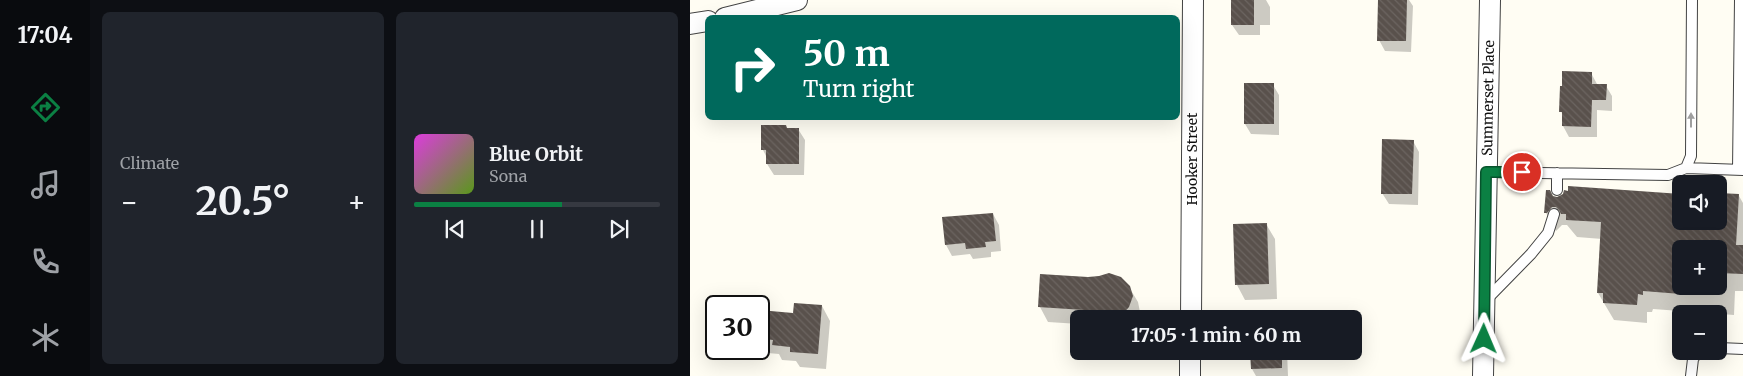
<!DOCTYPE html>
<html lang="en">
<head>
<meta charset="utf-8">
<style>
  :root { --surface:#171b24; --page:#20242c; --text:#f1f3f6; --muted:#9ea1a6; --line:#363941; --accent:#0b8043 }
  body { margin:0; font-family:Merriweather,serif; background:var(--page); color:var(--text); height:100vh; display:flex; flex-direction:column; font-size:19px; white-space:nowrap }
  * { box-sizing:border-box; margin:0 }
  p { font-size:16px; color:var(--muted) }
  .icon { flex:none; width:28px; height:28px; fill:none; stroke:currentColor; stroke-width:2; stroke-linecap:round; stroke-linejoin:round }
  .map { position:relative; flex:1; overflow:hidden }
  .details { display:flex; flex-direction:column; gap:12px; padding:12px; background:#0d0f14; width:600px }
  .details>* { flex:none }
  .guide { position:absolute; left:15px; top:15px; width:475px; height:105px; border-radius:8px; box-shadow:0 5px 20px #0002; background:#00695c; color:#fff; overflow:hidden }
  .buttons { position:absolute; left:982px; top:175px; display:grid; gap:10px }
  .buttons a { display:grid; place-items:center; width:55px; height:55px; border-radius:8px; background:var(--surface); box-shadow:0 5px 20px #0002; font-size:25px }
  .speed { position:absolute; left:15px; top:295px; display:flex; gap:10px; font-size:25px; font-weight:700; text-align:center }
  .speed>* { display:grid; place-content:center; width:65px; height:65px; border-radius:50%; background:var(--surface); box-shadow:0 5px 20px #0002; line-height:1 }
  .speed .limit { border:2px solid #111; border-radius:8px; background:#fff; color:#111 }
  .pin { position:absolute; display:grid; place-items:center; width:42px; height:42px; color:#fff; margin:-21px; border:2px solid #fff; border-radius:50%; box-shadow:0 1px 5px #0007 }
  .me { position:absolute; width:55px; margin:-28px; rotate:1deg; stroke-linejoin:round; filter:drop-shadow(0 0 4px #0008) }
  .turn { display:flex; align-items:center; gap:18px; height:105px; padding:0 15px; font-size:22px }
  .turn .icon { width:65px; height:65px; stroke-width:2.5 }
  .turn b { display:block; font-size:35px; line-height:42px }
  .big { font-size:38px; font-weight:700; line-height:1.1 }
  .details .card { flex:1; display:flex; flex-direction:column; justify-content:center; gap:8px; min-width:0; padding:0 18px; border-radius:8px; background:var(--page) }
  .song { display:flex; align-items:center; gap:15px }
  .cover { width:60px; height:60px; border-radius:8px; background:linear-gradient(135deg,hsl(300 70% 55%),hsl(90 70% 35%)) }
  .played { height:5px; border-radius:2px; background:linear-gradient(90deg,var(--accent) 60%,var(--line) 60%) }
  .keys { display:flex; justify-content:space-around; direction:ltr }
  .heat { display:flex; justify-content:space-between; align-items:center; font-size:28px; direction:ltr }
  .details .tiles { flex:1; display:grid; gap:12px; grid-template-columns:repeat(2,1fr) }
  .trip { position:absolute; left:380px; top:310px; width:292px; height:50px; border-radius:8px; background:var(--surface); box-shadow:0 5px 20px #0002; font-weight:700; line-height:50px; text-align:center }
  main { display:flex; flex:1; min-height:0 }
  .tab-bar { display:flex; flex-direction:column; width:90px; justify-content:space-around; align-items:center; background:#090b0e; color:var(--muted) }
  .tab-bar .icon { width:35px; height:35px }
  .tab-bar .selected { color:var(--accent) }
  .tab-bar b { font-size:22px; color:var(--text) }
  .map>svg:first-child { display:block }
</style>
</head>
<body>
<main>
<nav class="tab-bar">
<b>17:04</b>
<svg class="icon selected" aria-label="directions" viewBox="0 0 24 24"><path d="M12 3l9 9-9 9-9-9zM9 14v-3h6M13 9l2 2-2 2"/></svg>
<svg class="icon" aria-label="music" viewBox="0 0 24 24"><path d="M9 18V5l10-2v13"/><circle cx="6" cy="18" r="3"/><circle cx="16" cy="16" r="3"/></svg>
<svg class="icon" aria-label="phone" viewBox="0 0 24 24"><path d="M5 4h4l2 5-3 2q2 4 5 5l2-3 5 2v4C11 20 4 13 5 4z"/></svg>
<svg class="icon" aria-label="climate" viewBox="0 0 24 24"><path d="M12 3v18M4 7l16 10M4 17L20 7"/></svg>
</nav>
<section class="details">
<div class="tiles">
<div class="card"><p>Climate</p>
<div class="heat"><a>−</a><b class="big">20.5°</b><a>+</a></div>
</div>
<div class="card">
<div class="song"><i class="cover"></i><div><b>Blue Orbit</b><p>Sona</p></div></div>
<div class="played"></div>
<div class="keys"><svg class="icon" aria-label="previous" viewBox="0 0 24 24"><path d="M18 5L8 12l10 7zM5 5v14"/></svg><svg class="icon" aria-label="pause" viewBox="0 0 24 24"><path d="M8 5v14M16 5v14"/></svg><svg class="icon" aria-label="next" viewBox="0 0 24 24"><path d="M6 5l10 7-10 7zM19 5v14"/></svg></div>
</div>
</div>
</section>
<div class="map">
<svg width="1053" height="376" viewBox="0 0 1053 376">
  <defs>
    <pattern id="building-back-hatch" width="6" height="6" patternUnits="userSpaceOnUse" patternTransform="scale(1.25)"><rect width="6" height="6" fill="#59514c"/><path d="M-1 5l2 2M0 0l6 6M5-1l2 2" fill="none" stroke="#6c6561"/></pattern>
  </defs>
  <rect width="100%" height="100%" fill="#fffdf3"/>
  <path fill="#0003" fill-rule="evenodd" d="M543,0H576L580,7V25H570V35H549L542,25Z
    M690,0H719L723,6L721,52L695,51L689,40Z
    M901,73L907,84L916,86L922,96V111L907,110V137H879L873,126V116L871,111Z
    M583,85L589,95V135L561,134L555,124Z
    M98,129H108L115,140L114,175H84L77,164V158L73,150Z
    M723,141L729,152L728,205L699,204L692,193Z
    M985,191L991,192V221H1029V194L1049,196L1053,203V291H1045L1044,315L963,309L962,312H957V323L924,320L908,293L912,239L887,237L877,225H872L866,231L856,213L862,196L866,198L984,194ZM991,249H1029V286H991Z
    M303,214L309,225L311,251L301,252V257L283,259L280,254L262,256L256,245Z
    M576,224L585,239L587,299L555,300L547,285L544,225Z
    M352,275L439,287L448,302L450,312L448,319H389V324L358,322L350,307Z
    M132,306L140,321L136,369L110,367L106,361L92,360L89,354L52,351L51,349H69V311L105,314Z
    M589,317L590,319H560V318Z
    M561,351H597L598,376H566L562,369Z"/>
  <path fill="url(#building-back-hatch)" d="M541,0H564V25H541Z
    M688,0H717L716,41H687Z
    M872,71L902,72V84H917L916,100H902L901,127L872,126V112H869L870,86H872Z
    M554,83H584V124H554Z
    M71,125H96L97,128H109V164H76V150H71Z
    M692,139L724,140L722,194H691Z
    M878,186L991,194V221H1029V193L1049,194L1046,245H1053V274L1029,273V249H991V294L953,291V295L948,294L947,305L913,303V293H907L911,222L876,220V214H871L869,210L866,207H862L857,213H854L856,190H860L863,196L867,197L873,194L874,190L878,191Z
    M303,213L306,241L295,242L296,247L276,249L275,243L255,245L252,217Z
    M577,223L579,284L545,285L543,224Z
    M419,273L431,277L440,286L443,296L439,307L431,316L421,319L394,310L348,307L350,274L398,277L409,276Z
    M104,303L132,305L128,354L100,352V347L82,345L83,340L69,338V310L103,313Z
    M560,351H592V368L561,369Z"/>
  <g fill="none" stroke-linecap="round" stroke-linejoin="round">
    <g stroke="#434343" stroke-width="12">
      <path id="service" d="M996,168L1001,156L1002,0
        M1048,170L1050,0
        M796,172L978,175L996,168L1053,170
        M867,190V173
        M796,300L841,254L858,233L864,214
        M1029,348L1053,349
        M1001,376L1003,359L1009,351"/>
    </g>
    <g stroke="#434343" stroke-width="22">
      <path id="minor" d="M35,18L107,0
        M0,24L18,21
        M501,319L503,0
        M500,376V351
        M793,376L800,0"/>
    </g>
    <use href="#service" stroke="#fff" stroke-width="10"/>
    <use href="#minor" stroke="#fff" stroke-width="20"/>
  </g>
  <defs><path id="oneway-solid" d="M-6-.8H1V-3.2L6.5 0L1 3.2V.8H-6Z" transform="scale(1.25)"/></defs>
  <use fill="#9f9f9f" href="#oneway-solid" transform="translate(1001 120) rotate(-90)"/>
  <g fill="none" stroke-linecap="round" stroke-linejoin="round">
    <g stroke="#07532c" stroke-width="12">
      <path id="route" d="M794,339L796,172H832"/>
    </g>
    <use href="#route" stroke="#0b8043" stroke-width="9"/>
  </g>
  <g text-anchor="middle" stroke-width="5" stroke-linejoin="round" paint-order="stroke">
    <g font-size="14" fill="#101010" stroke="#fff">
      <text transform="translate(798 98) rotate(-89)" y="5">Summerset Place</text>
      <text transform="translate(502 159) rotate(-90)" y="5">Hooker Street</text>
    </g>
  </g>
</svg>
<div class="buttons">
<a><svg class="icon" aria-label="sound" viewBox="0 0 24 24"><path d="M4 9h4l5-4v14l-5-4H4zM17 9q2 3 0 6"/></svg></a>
<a>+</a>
<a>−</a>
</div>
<div class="speed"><div class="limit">30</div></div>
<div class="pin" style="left:832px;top:172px;background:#d93025"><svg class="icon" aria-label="arrive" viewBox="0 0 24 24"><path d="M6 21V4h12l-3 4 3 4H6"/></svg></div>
<svg class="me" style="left:794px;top:339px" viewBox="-20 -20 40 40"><path d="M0-17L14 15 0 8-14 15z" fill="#0b8043" stroke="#fff" stroke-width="4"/></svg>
<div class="trip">17:05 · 1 min · 60 m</div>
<div class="guide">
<div class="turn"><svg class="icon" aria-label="right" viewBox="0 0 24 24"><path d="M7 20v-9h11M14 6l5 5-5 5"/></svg><div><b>50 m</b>Turn right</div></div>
</div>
</div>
</main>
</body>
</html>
